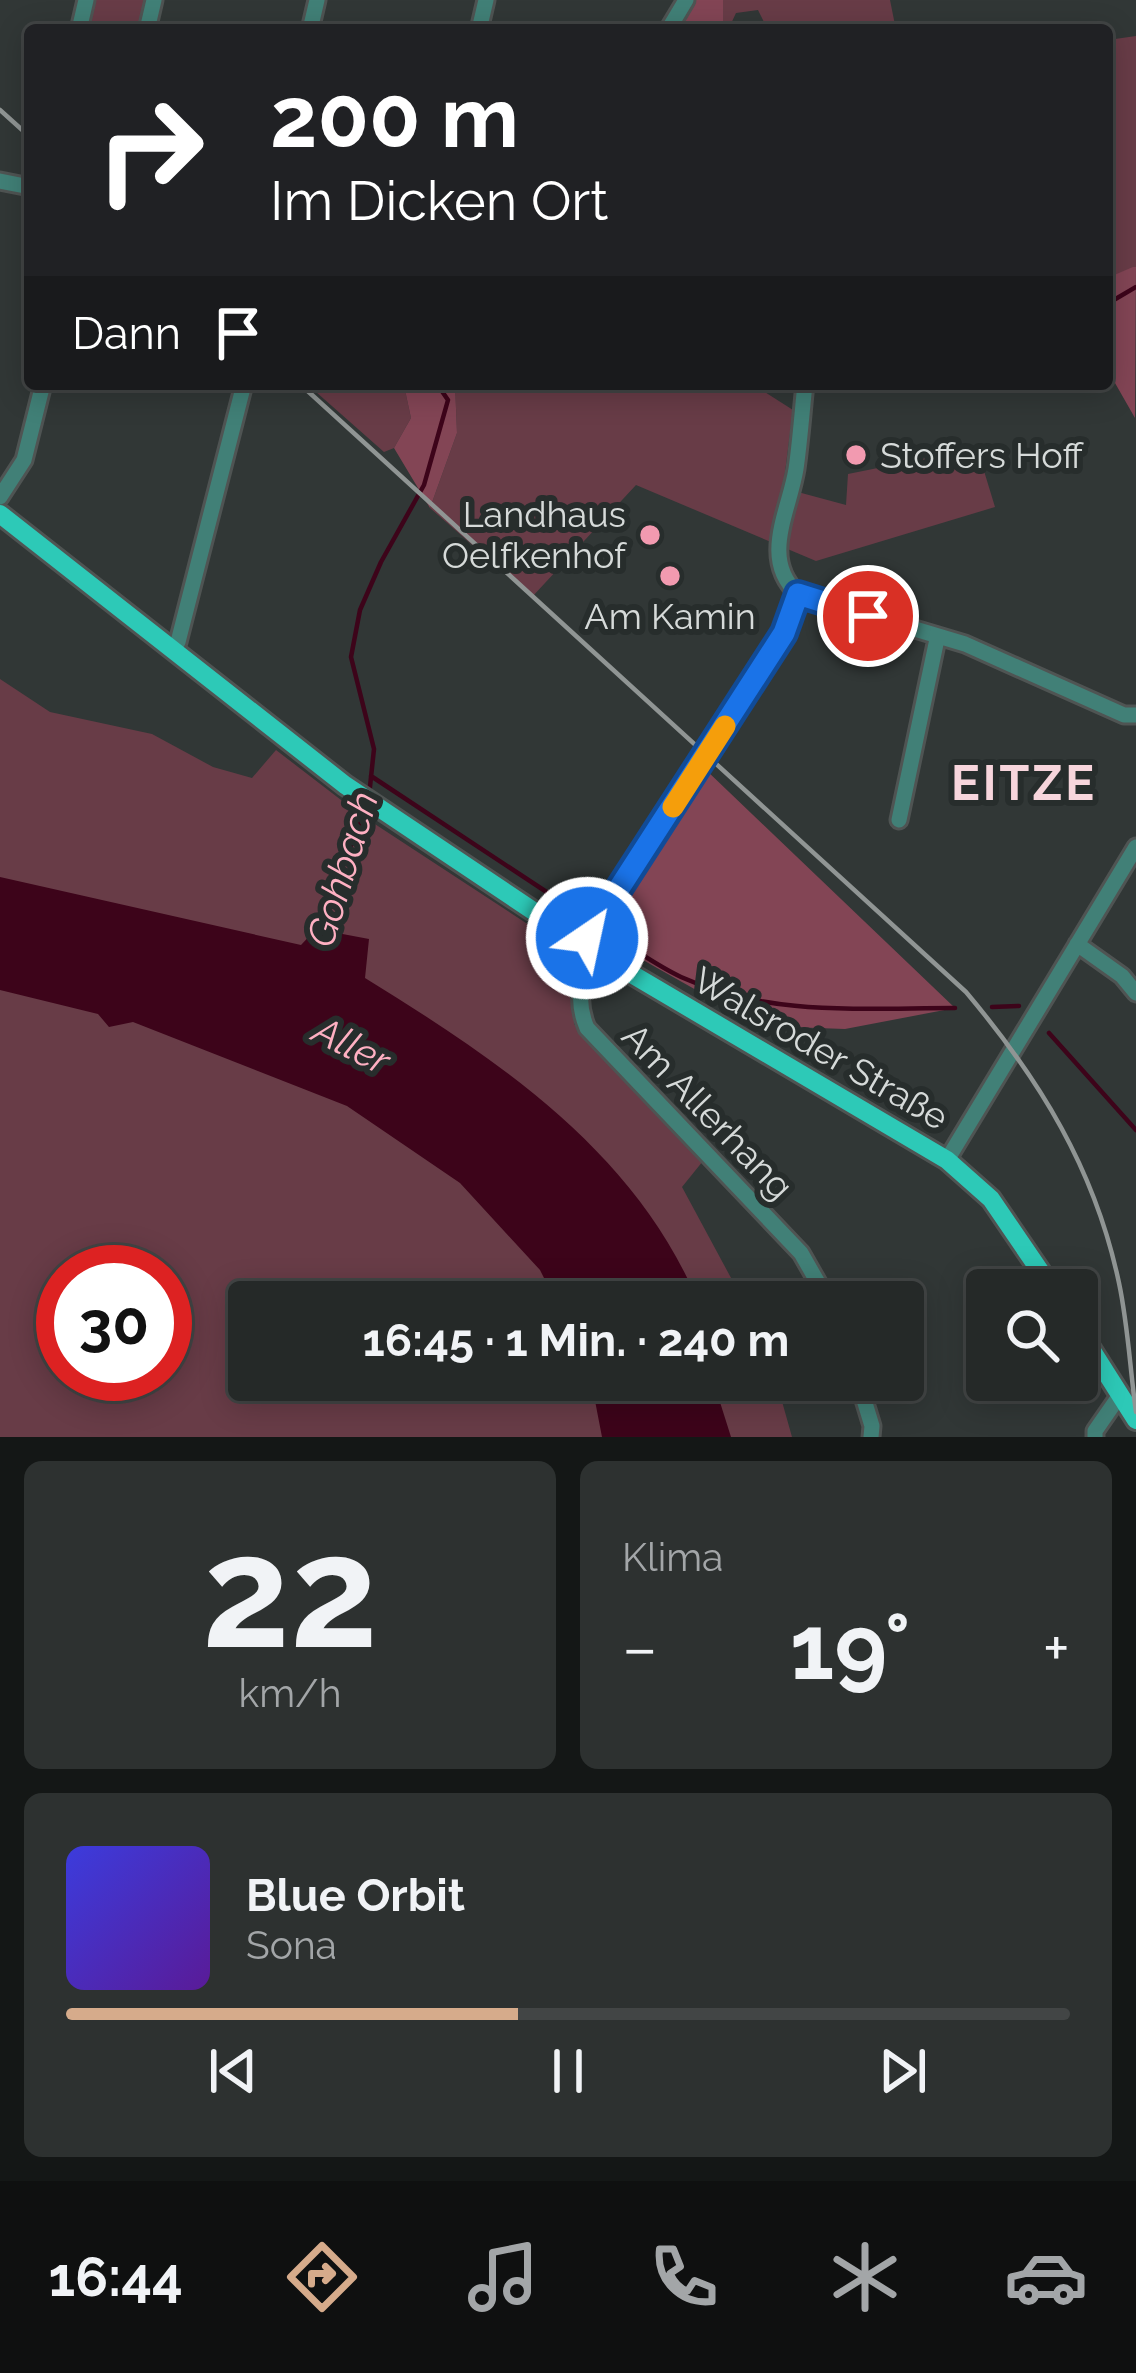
<!DOCTYPE html>
<html lang="de">
<head>
<meta charset="utf-8">
<style>
  :root { --surface:#252928; --page:#2d3130; --text:#f1f3f6; --muted:#a3a6a8; --line:#424545; --accent:#d6ab8b }
  body { margin:0; font-family:Raleway,sans-serif; background:var(--page); color:var(--text); height:100vh; display:flex; flex-direction:column; font-size:45px; white-space:nowrap }
  * { box-sizing:border-box; margin:0 }
  p { font-size:39px; color:var(--muted) }
  .icon { flex:none; width:66px; height:66px; fill:none; stroke:currentColor; stroke-width:2; stroke-linecap:round; stroke-linejoin:round }
  .map { position:relative; height:1437px; overflow:hidden }
  .side { display:flex; flex-direction:column; gap:24px; padding:24px; background:#141716; flex:1 }
  .side>* { flex:none }
  .top-card { position:absolute; left:24px; top:24px; width:1089px; height:366px; border-radius:12px; box-shadow:0 6px 30px #0003,0 0 0 3px var(--line); background:#202124; color:#fff; overflow:hidden }
  .fabs { position:absolute; left:966px; top:1269px; display:grid; gap:24px }
  .fabs a { display:grid; place-items:center; width:132px; height:132px; border-radius:12px; background:var(--surface); box-shadow:0 6px 30px #0003,0 0 0 3px var(--line); font-size:60px }
  .speed { position:absolute; left:36px; top:1245px; display:flex; gap:24px; font-size:60px; font-weight:700; text-align:center }
  .speed>* { display:grid; place-content:center; width:156px; height:156px; border-radius:50%; background:var(--surface); box-shadow:0 6px 30px #0003,0 0 0 3px var(--line); line-height:1 }
  .speed .limit { border:18px solid #d22; background:#fff; color:#111 }
  .pin { position:absolute; display:grid; place-items:center; width:102px; height:102px; color:#fff; margin:-51px; border:6px solid #fff; border-radius:50%; box-shadow:0 3px 12px #0007 }
  .me { position:absolute; width:132px; margin:-66px; rotate:34deg; stroke-linejoin:round; filter:drop-shadow(0 0 9px #0008) }
  .turn { display:flex; align-items:center; gap:42px; height:252px; padding:0 48px; font-size:54px }
  .turn .icon { width:156px; height:156px; stroke-width:2.5 }
  .turn b { display:block; font-size:84px; line-height:102px }
  .then { display:flex; align-items:center; height:114px; padding:0 48px; background:#0003; gap:24px; font-size:45px }
  .big { font-size:90px; font-weight:700; line-height:1.1 }
  .side .tile { flex:1; display:flex; flex-direction:column; justify-content:center; gap:18px; min-width:0; padding:0 42px; border-radius:18px; background:var(--page) }
  .side .dial { align-items:center; gap:0 }
  .dial b { font-size:156px; line-height:1 }
  .song { display:flex; align-items:center; gap:36px }
  .cover { width:144px; height:144px; border-radius:18px; background:linear-gradient(135deg,hsl(240 70% 55%),hsl(270 70% 35%)) }
  .played { height:12px; border-radius:6px; background:linear-gradient(90deg,var(--accent) 45%,var(--line) 45%) }
  .keys { display:flex; justify-content:space-around; direction:ltr }
  .heat { display:flex; justify-content:space-between; align-items:center; font-size:66px; direction:ltr }
  .side .tiles { flex:1; display:grid; gap:24px; grid-template-columns:1fr 1fr }
  .tile:last-child { grid-column:span 2 }
  .trip { position:absolute; left:228px; top:1281px; width:696px; height:120px; border-radius:12px; background:var(--surface); box-shadow:0 6px 30px #0003,0 0 0 3px var(--line); font-weight:700; line-height:120px; text-align:center }
  .menu { display:flex; height:192px; justify-content:space-around; align-items:center; background:#0f1010; color:var(--muted) }
  .menu .icon { width:84px; height:84px }
  .menu .active { color:var(--accent) }
  .menu b { font-size:54px; color:var(--text) }
  .map>svg:first-child { display:block }
</style>
</head>
<body>
<div class="map">
<svg width="1136" height="1437" viewBox="0 0 1136 1437">
  <rect width="100%" height="100%" fill="#313736"/>
  <path fill="#683c47" fill-rule="evenodd" d="M89,0H152L138,30H109L88,23Z
    M723,0H890L896,30H768L758,10L736,13L728,30H723Z
    M1136,36V267L1107,278V103L1115,39Z
    M307,384H364L405,390L411,418L394,448L384,452Z
    M455,384H752L793,410L783,488L846,505L848,474L977,448L995,507L816,561L636,485L532,597L430,508L457,433Z
    M0,679L50,712L152,734L213,767L252,778L276,750L358,813L581,959L574,1024L703,1161L682,1187L744,1302H249V1380H776L792,1437H0ZM63,1272H165V1374H63Z"/>
  <path fill="#834555" d="M695,0H723V30H680Z
    M1133,267H1136L1135,418L1107,369V278Z
    M364,384H455L457,433L430,508L394,448L411,418L405,390Z
    M705,769L955,1008L845,1029L760,1026L595,933Z"/>
  <path fill="#3d041a" d="M0,877L301,945L316,929L369,939L365,978C498,1060 636,1152 698,1302H556L540,1270L460,1183L347,1106L133,1022L109,1027L98,1014L0,990Z
    M591,1380H713L731,1437H602Z"/>
  <g fill="none" stroke-linecap="round" stroke-linejoin="round">
    <path stroke="#3d041a" stroke-width="4.5" d="M1107,304L1136,287
      M371,776L592,922
      M369,796L374,749L351,657L360,610L381,562L424,485L448,400L437,384
      M601,928C627,944 653,964 681,977C769,1017 862,1008 955,1008
      M322,931L334,886L367,807
      M992,1007L1019,1006
      M1049,1033L1136,1130"/>
    <g stroke="#4f5453" stroke-width="21">
      <path id="minor" d="M79,30L86,0
        M147,30L154,0
        M310,30L317,0
        M479,30L486,0
        M668,30L686,0
        M0,181L30,187
        M805,384C802,412 800,441 796,469C789,512 760,559 798,594L965,644L1124,715H1136
        M0,497L24,460L43,384
        M172,649L178,642L244,384
        M899,820L937,639
        M583,944L784,633L798,594
        M1077,944L1122,976L1136,993
        M596,953C581,978 575,1000 587,1028L801,1253L829,1302
        M947,1160L1136,847
        M858,1380L872,1426L871,1437
        M1095,1437V1431L1120,1395"/>
    </g>
    <g stroke="#4f5453" stroke-width="24">
      <path id="major" d="M0,514L345,785L596,953L947,1160L991,1199L1053,1290
        M1077,1327L1136,1420"/>
    </g>
    <use href="#minor" stroke="#418077" stroke-width="15"/>
    <use href="#major" stroke="#2dc9b7" stroke-width="18"/>
    <path stroke="#909594" stroke-width="4.5" d="M0,110L30,137
      M300,384L966,992C1040,1080 1095,1169 1119,1283C1128,1325 1130,1369 1136,1412"/>
  </g>
  <g fill="none" stroke-linecap="round" stroke-linejoin="round">
    <g stroke="#114b97" stroke-width="30">
      <path id="route" d="M587,938L784,633L798,594L868,616"/>
    </g>
    <use href="#route" stroke="#1a73e8" stroke-width="21"/>
    <path stroke="#f59e0b" stroke-width="21" d="M673,807L725,726"/>
  </g>
  <g fill="#f29ab0" stroke="#272d2c" stroke-width="4.5">
    <circle cx="856" cy="455" r="12"/>
    <circle cx="650" cy="535" r="12"/>
    <circle cx="670" cy="576" r="12"/>
  </g>
  <g text-anchor="middle" stroke-width="12" stroke-linejoin="round" paint-order="stroke">
    <g font-size="36" fill="#d6dad9" stroke="#272d2c" text-anchor="start">
      <text x="880" y="468">Stoffers Hoff</text>
      <text x="626" y="527" text-anchor="end">Landhaus<tspan x="626" dy="41">Oelfkenhof</tspan></text>
      <text x="670" y="629" text-anchor="middle">Am Kamin</text>
    </g>
    <g font-size="36" fill="#d6dad9" stroke="#272d2c">
      <text transform="translate(821 1048) rotate(30)" y="13">Walsroder Straße</text>
      <text transform="translate(708 1111) rotate(46)" y="13">Am Allerhang</text>
    </g>
    <g font-size="39" font-style="italic" fill="#feb0c2" stroke="#272d2c">
      <text transform="translate(342 869) rotate(-73)" y="14">Gohbach</text>
      <text transform="translate(352 1045) rotate(27)" y="14">Aller</text>
    </g>
    <g font-size="48" font-weight="bold" letter-spacing="3" fill="#f7d5dc" stroke="#272d2c">
      <text x="1024" y="800">EITZE</text>
    </g>
  </g>
</svg>
<div class="fabs">
<a><svg class="icon" aria-label="search" viewBox="0 0 24 24"><circle cx="10" cy="10" r="6"/><path d="M15 15l6 6"/></svg></a>
</div>
<div class="speed"><div class="limit">30</div></div>
<div class="pin" style="left:868px;top:616px;background:#d93025"><svg class="icon" aria-label="arrive" viewBox="0 0 24 24"><path d="M6 21V4h12l-3 4 3 4H6"/></svg></div>
<svg class="me" style="left:587px;top:938px" viewBox="-20 -20 40 40"><circle r="17" fill="#1a73e8" stroke="#fff" stroke-width="3"/><path d="M0-11L8 9 0 5-8 9z" fill="#fff"/></svg>
<div class="trip">16:45 · 1 Min. · 240 m</div>
<div class="top-card">
<div class="turn"><svg class="icon" aria-label="right" viewBox="0 0 24 24"><path d="M7 20v-9h11M14 6l5 5-5 5"/></svg><div><b>200 m</b>Im Dicken Ort</div></div>
<div class="then">Dann<svg class="icon" aria-label="arrive" viewBox="0 0 24 24"><path d="M6 21V4h12l-3 4 3 4H6"/></svg></div>
</div>
</div>
<section class="side">
<div class="tiles">
<div class="tile dial"><b>22</b><p>km/h</p></div>
<div class="tile"><p>Klima</p>
<div class="heat"><a>−</a><b class="big">19°</b><a>+</a></div>
</div>
<div class="tile">
<div class="song"><i class="cover"></i><div><b>Blue Orbit</b><p>Sona</p></div></div>
<div class="played"></div>
<div class="keys"><svg class="icon" aria-label="previous" viewBox="0 0 24 24"><path d="M18 5L8 12l10 7zM5 5v14"/></svg><svg class="icon" aria-label="pause" viewBox="0 0 24 24"><path d="M8 5v14M16 5v14"/></svg><svg class="icon" aria-label="next" viewBox="0 0 24 24"><path d="M6 5l10 7-10 7zM19 5v14"/></svg></div>
</div>
</div>
</section>
<nav class="menu">
<b>16:44</b>
<svg class="icon active" aria-label="directions" viewBox="0 0 24 24"><path d="M12 3l9 9-9 9-9-9zM9 14v-3h6M13 9l2 2-2 2"/></svg>
<svg class="icon" aria-label="music" viewBox="0 0 24 24"><path d="M9 18V5l10-2v13"/><circle cx="6" cy="18" r="3"/><circle cx="16" cy="16" r="3"/></svg>
<svg class="icon" aria-label="phone" viewBox="0 0 24 24"><path d="M5 4h4l2 5-3 2q2 4 5 5l2-3 5 2v4C11 20 4 13 5 4z"/></svg>
<svg class="icon" aria-label="climate" viewBox="0 0 24 24"><path d="M12 3v18M4 7l16 10M4 17L20 7"/></svg>
<svg class="icon" aria-label="car" viewBox="0 0 24 24"><path d="M5 17H2v-5l4-1 3-4h7l3 4 3 1v5h-3M9 17h6M6 11h13"/><circle cx="7" cy="17" r="2"/><circle cx="17" cy="17" r="2"/></svg>
</nav>
</body>
</html>
